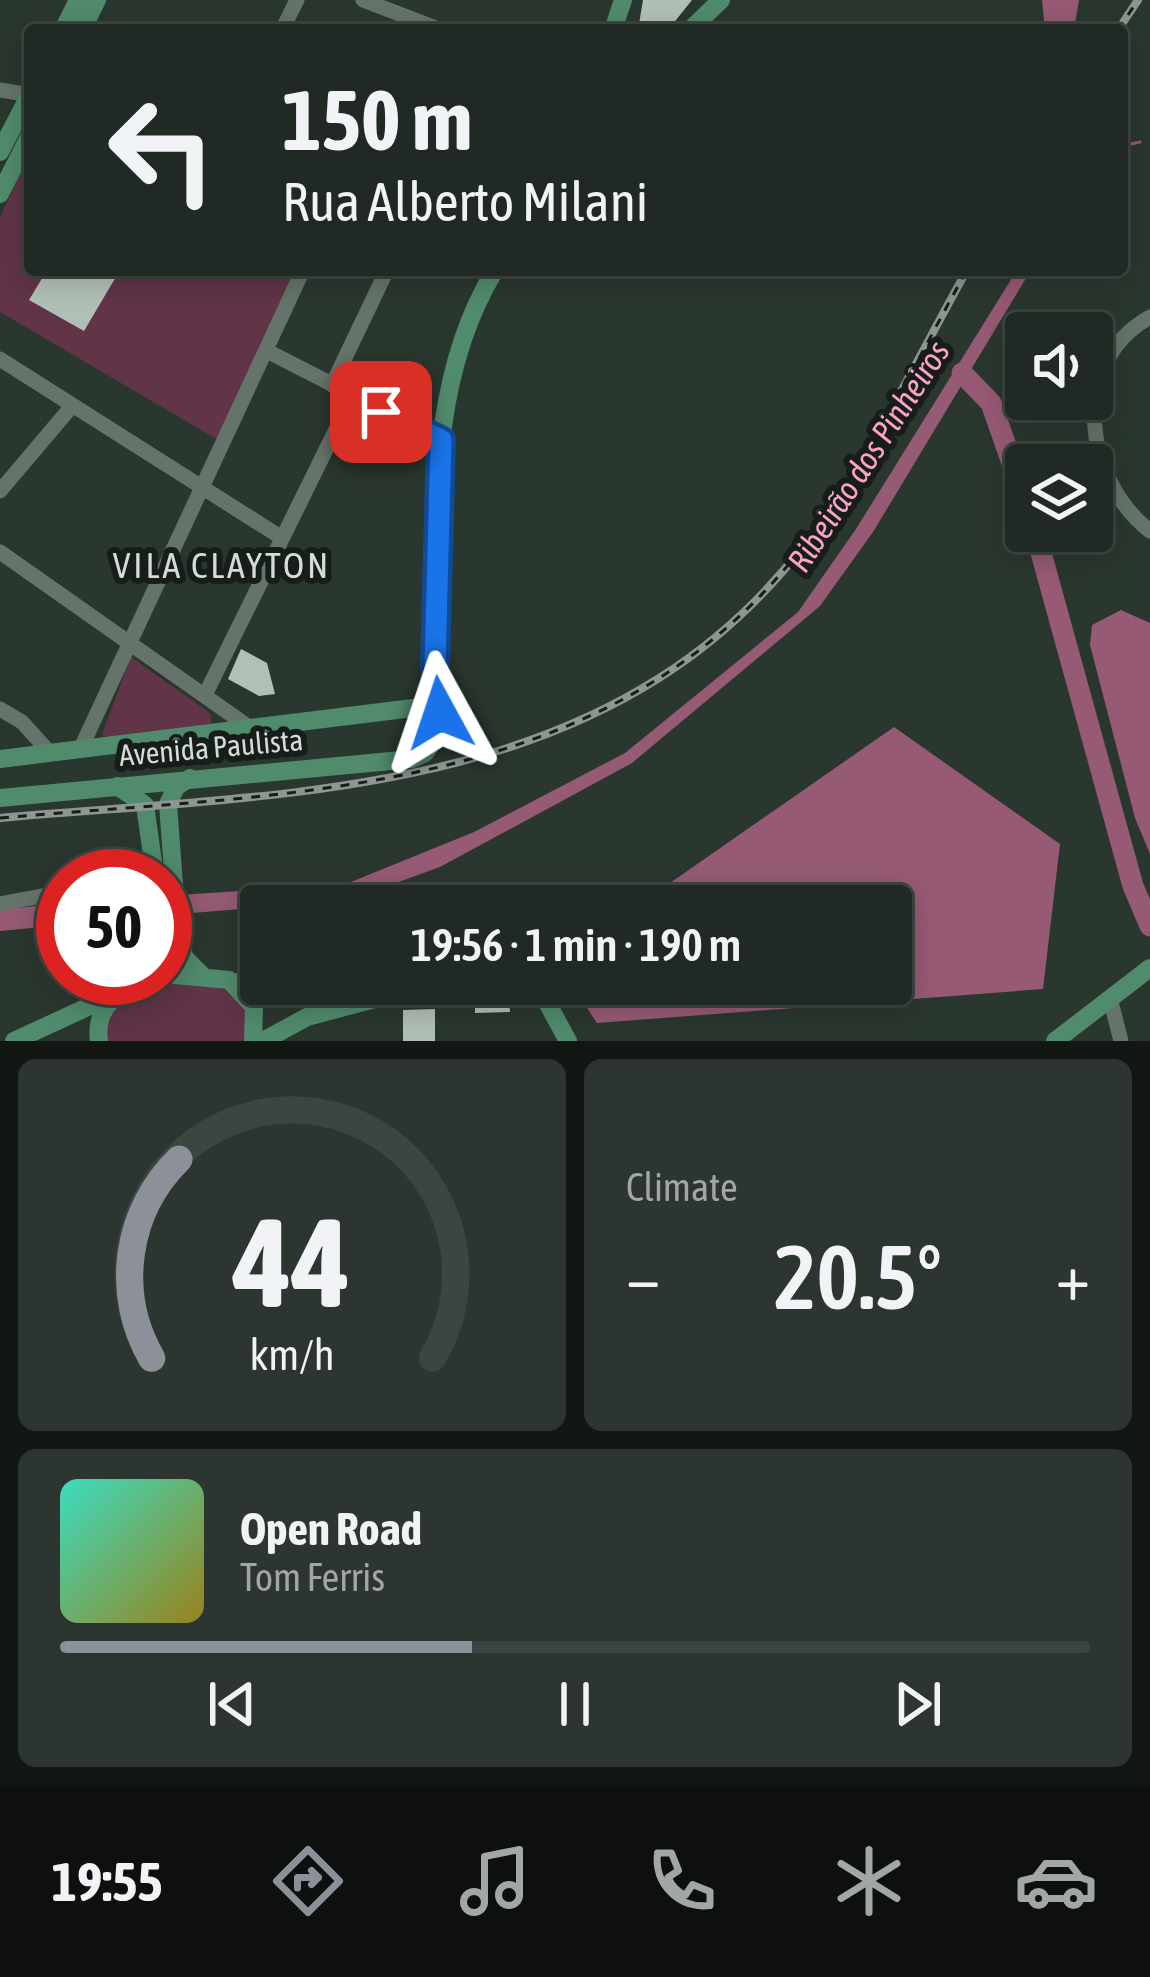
<!DOCTYPE html>
<html lang="en">
<head>
<meta charset="utf-8">
<style>
  :root { --surface:#202923; --page:#2d3530; --text:#f1f3f6; --muted:#a2a6a6; --line:#3d4541; --accent:#8c9099 }
  body { margin:0; font-family:"Asap Condensed",sans-serif; background:var(--page); color:var(--text); height:100vh; display:flex; flex-direction:column; font-size:45px; white-space:nowrap }
  * { box-sizing:border-box; margin:0 }
  p { font-size:39px; color:var(--muted) }
  .icon { flex:none; width:66px; height:66px; fill:none; stroke:currentColor; stroke-width:2; stroke-linecap:round; stroke-linejoin:round }
  .map { position:relative; height:1041px; overflow:hidden }
  .details { display:flex; flex-direction:column; gap:18px; padding:18px; background:#121713; flex:1 }
  .details>* { flex:none }
  .banner { position:absolute; left:24px; top:24px; width:1104px; height:252px; border-radius:12px; box-shadow:0 6px 30px #0003,0 0 0 3px var(--line); background:#202923; color:var(--text); overflow:hidden }
  .controls { position:absolute; left:1005px; top:312px; display:grid; gap:24px }
  .controls a { display:grid; place-items:center; width:108px; height:108px; border-radius:12px; background:var(--surface); box-shadow:0 6px 30px #0003,0 0 0 3px var(--line); font-size:60px }
  .speed { position:absolute; left:36px; top:849px; display:flex; gap:24px; font-size:60px; font-weight:700; text-align:center }
  .speed>* { display:grid; place-content:center; width:156px; height:156px; border-radius:50%; background:var(--surface); box-shadow:0 6px 30px #0003,0 0 0 3px var(--line); line-height:1 }
  .speed .limit { border:18px solid #d22; background:#fff; color:#111 }
  .pin { position:absolute; display:grid; place-items:center; width:102px; height:102px; color:#fff; margin:-51px; border-radius:24px; box-shadow:0 6px 18px #0006 }
  .me { position:absolute; width:132px; margin:-66px; rotate:355deg; stroke-linejoin:round; filter:drop-shadow(0 0 9px #0008) }
  .turn { display:flex; align-items:center; gap:42px; height:252px; padding:0 60px; font-size:54px }
  .turn .icon { width:156px; height:156px; stroke-width:2.5 }
  .turn b { display:block; font-size:84px; line-height:102px }
  .big { font-size:90px; font-weight:600; line-height:1.1 }
  .details .widget { flex:1; display:flex; flex-direction:column; justify-content:center; gap:18px; min-width:0; padding:0 42px; border-radius:18px; background:var(--page) }
  .details .dial { align-items:center; gap:0 }
  .dial svg { height:312px; overflow:visible; fill:none; stroke:var(--line); stroke-width:7; stroke-linecap:round; text-anchor:middle }
  .dial text { fill:var(--text); stroke:none }
  .song { display:flex; align-items:center; gap:36px }
  .cover { width:144px; height:144px; border-radius:18px; background:linear-gradient(135deg,hsl(170 70% 55%),hsl(50 70% 35%)) }
  .played { height:12px; border-radius:6px; background:linear-gradient(90deg,var(--accent) 40%,var(--line) 40%) }
  .keys { display:flex; justify-content:space-around; direction:ltr }
  .heat { display:flex; justify-content:space-between; align-items:center; font-size:66px; direction:ltr }
  .details .tiles { flex:1; display:grid; gap:18px; grid-template-columns:1fr 1fr }
  .widget:last-child { grid-column:span 2 }
  .trip { position:absolute; left:240px; top:885px; width:672px; height:120px; border-radius:12px; background:var(--surface); box-shadow:0 6px 30px #0003,0 0 0 3px var(--line); font-weight:600; line-height:120px; text-align:center }
  .tab-bar { display:flex; height:192px; justify-content:space-around; align-items:center; background:#0d100e; color:var(--muted) }
  .tab-bar .icon { width:84px; height:84px }
  .tab-bar .on { color:var(--accent) }
  .tab-bar b { font-size:54px; color:var(--text) }
  .map>svg:first-child { display:block }
</style>
</head>
<body>
<div class="map">
<svg width="1150" height="1041" viewBox="0 0 1150 1041">
  <rect width="100%" height="100%" fill="#2a372f"/>
  <path fill="#613448" d="M30,153V270H295L218,440L0,312V217Z
    M131,657L210,713L212,728L109,739L102,734Z
    M177,982L225,989L246,1011L247,1034L242,1041H106C107,1000 140,988 177,982Z"/>
  <path fill="#965a75" d="M1042,0H1079L1074,30H1045Z
    M1017,270H1031L873,532L820,606L632,763L440,867L349,900L180,914L178,895L346,884L474,832L625,753L798,612L856,529Z
    M1121,610L1150,623V854L1135,818L1090,645L1092,625Z
    M894,727L1060,844L1043,989L597,1023L571,984H891V906H637Z
    M63,903V925L0,931V910Z"/>
  <g fill="none" stroke-linecap="round" stroke-linejoin="round">
    <path stroke="#965a75" stroke-width="3" d="M1122,146L1140,142"/>
    <path stroke="#965a75" stroke-width="21" d="M962,373L991,403L1026,503
      M1035,531L1133,886L1150,926"/>
  </g>
  <path fill="#b1c0b7" d="M643,0H692L668,30H646L639,24Z
    M47,270H120L84,331L29,300Z
    M241,649L267,663L275,694L259,696L228,679Z
    M475,992H492L493,1001H509L510,1012L475,1013Z
    M435,1009V1041H403V1010Z"/>
  <g fill="none" stroke-linecap="round" stroke-linejoin="round">
    <path stroke="#65746b" stroke-width="15" d="M363,0L441,30
      M282,30L297,0
      M0,90L30,95
      M1150,317C1067,363 1085,481 1150,531
      M267,351L441,440
      M0,359L282,538
      M332,385L387,270
      M0,491L72,406
      M0,552L246,725
      M206,693L352,397
      M0,709L22,722L50,753
      M80,750L303,270
      M0,904L63,892
      M1110,998L1121,1041"/>
    <path stroke="#518b6d" stroke-width="18" d="M63,30L78,0
      M82,30L97,0
      M613,30L623,0
      M690,30L721,0
      M0,152L30,94
      M0,194L30,135
      M425,753C451,717 435,661 435,619C436,500 431,375 495,270
      M0,759L413,708
      M190,778L176,787L168,804L178,939L185,958L202,975
      M117,786L145,805L155,876
      M0,798L412,759L425,753
      M165,974L229,980L254,1007L253,1041
      M237,982L272,988L291,984
      M537,984L568,1041
      M14,1041L120,992
      M99,1041C94,1006 120,989 150,978
      M263,1041L307,1017L431,984
      M1055,1041L1150,968"/>
    <g stroke="#8d9791" stroke-width="8">
      <path id="rail" d="M1118,30L1138,0
        M0,818C291,792 609,800 805,544C869,460 916,361 967,270"/>
    </g>
    <use href="#rail" stroke="#171d19" stroke-width="3" stroke-dasharray="9" stroke-linecap="butt"/>
  </g>
  <g fill="none" stroke-linecap="round" stroke-linejoin="round">
    <g stroke="#114b97" stroke-width="30">
      <path id="route" d="M381,412L441,440L435,666L440,713"/>
    </g>
    <use href="#route" stroke="#1a73e8" stroke-width="21"/>
  </g>
  <g text-anchor="middle" stroke-width="12" stroke-linejoin="round" paint-order="stroke">
    <g font-size="30" fill="#d4dcd7" stroke="#171d19">
      <text transform="translate(211 748) rotate(-5)" y="10">Avenida Paulista</text>
    </g>
    <g font-size="33" font-style="italic" fill="#fca2ca" stroke="#171d19">
      <text transform="translate(868 456) rotate(-57)" y="12">Ribeirão dos Pinheiros</text>
    </g>
    <g font-size="36" letter-spacing="3" fill="#d4dcd7" stroke="#171d19">
      <text x="222" y="578">VILA CLAYTON</text>
    </g>
  </g>
</svg>
<div class="controls">
<a><svg class="icon" aria-label="sound" viewBox="0 0 24 24"><path d="M4 9h4l5-4v14l-5-4H4zM17 9q2 3 0 6"/></svg></a>
<a><svg class="icon" aria-label="layers" viewBox="0 0 24 24"><path d="M12 4l9 5-9 5-9-5zM3 14l9 5 9-5"/></svg></a>
</div>
<div class="speed"><div class="limit">50</div></div>
<div class="pin" style="left:381px;top:412px;background:#d93025"><svg class="icon" aria-label="arrive" viewBox="0 0 24 24"><path d="M6 21V4h12l-3 4 3 4H6"/></svg></div>
<svg class="me" style="left:440px;top:713px" viewBox="-20 -20 40 40"><path d="M0-17L14 15 0 8-14 15z" fill="#1a73e8" stroke="#fff" stroke-width="4"/></svg>
<div class="trip">19:56 · 1 min · 190 m</div>
<div class="banner">
<div class="turn"><svg class="icon" aria-label="left" viewBox="0 0 24 24"><path d="M17 20v-9H6M10 6l-5 5 5 5"/></svg><div><b>150 m</b>Rua Alberto Milani</div></div>
</div>
</div>
<section class="details">
<div class="tiles">
<div class="widget dial"><svg viewBox="0 0 100 80">
<path d="M14 69A42 42 0 1 1 86 69"/>
<path d="M14 69A42 42 0 0 1 21 18" stroke="#8c9099"/>
<text x="50" y="56" font-size="32" font-weight="700">44</text>
<text x="50" y="72" font-size="11">km/h</text>
</svg></div>
<div class="widget"><p>Climate</p>
<div class="heat"><a>−</a><b class="big">20.5°</b><a>+</a></div>
</div>
<div class="widget">
<div class="song"><i class="cover"></i><div><b>Open Road</b><p>Tom Ferris</p></div></div>
<div class="played"></div>
<div class="keys"><svg class="icon" aria-label="previous" viewBox="0 0 24 24"><path d="M18 5L8 12l10 7zM5 5v14"/></svg><svg class="icon" aria-label="pause" viewBox="0 0 24 24"><path d="M8 5v14M16 5v14"/></svg><svg class="icon" aria-label="next" viewBox="0 0 24 24"><path d="M6 5l10 7-10 7zM19 5v14"/></svg></div>
</div>
</div>
</section>
<nav class="tab-bar">
<b>19:55</b>
<svg class="icon on" aria-label="directions" viewBox="0 0 24 24"><path d="M12 3l9 9-9 9-9-9zM9 14v-3h6M13 9l2 2-2 2"/></svg>
<svg class="icon" aria-label="music" viewBox="0 0 24 24"><path d="M9 18V5l10-2v13"/><circle cx="6" cy="18" r="3"/><circle cx="16" cy="16" r="3"/></svg>
<svg class="icon" aria-label="phone" viewBox="0 0 24 24"><path d="M5 4h4l2 5-3 2q2 4 5 5l2-3 5 2v4C11 20 4 13 5 4z"/></svg>
<svg class="icon" aria-label="climate" viewBox="0 0 24 24"><path d="M12 3v18M4 7l16 10M4 17L20 7"/></svg>
<svg class="icon" aria-label="car" viewBox="0 0 24 24"><path d="M5 17H2v-5l4-1 3-4h7l3 4 3 1v5h-3M9 17h6M6 11h13"/><circle cx="7" cy="17" r="2"/><circle cx="17" cy="17" r="2"/></svg>
</nav>
</body>
</html>
